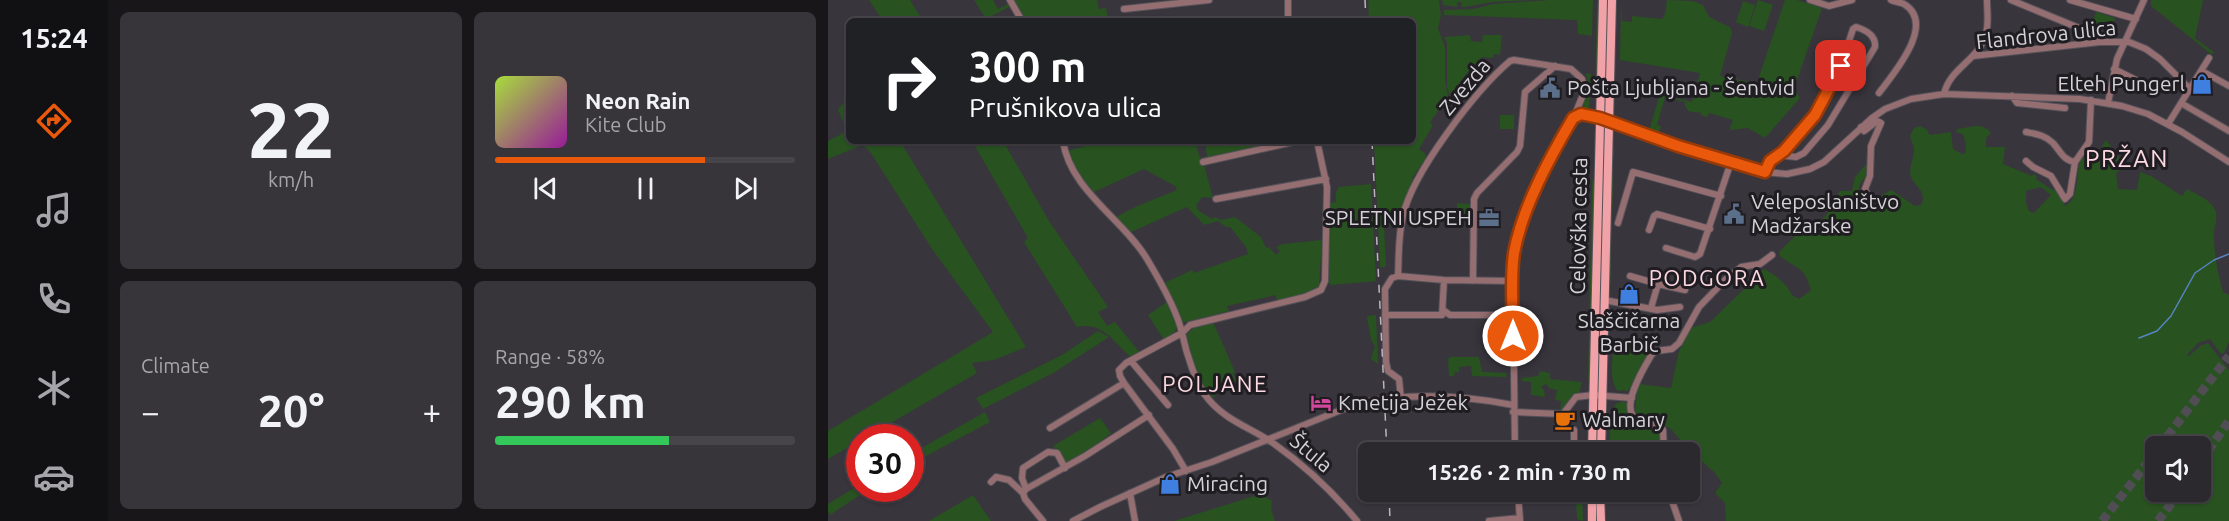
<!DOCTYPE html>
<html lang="en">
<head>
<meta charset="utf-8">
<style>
  :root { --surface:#2b282e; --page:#37343a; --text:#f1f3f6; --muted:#a6a6aa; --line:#47444a; --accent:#ea580c }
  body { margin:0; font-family:Ubuntu,sans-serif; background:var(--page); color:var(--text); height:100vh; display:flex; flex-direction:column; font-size:22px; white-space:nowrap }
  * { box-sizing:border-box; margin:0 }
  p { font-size:20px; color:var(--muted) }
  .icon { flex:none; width:33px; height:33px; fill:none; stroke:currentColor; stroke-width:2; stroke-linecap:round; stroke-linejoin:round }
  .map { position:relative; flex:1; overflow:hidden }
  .side { display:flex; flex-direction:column; gap:12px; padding:12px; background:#181619; width:720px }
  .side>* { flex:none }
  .hud { position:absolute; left:18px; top:18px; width:570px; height:126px; border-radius:9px; box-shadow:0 2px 4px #0004,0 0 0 2px var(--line); background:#202124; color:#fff; overflow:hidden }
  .controls { position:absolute; left:1317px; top:436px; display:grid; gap:12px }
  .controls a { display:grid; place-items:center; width:66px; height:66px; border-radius:9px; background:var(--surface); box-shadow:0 2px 4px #0004,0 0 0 2px var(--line); font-size:30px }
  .speed { position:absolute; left:18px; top:424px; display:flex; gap:12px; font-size:30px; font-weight:700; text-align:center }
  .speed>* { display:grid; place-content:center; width:78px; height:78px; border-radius:50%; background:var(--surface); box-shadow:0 2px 4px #0004,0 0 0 2px var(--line); line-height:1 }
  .speed .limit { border:9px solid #d22; background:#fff; color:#111 }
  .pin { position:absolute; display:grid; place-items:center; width:51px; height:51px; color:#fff; margin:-26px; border-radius:12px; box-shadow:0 3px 9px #0006 }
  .me { position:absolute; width:66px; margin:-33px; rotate:0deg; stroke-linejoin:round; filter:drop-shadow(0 0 4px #0008) }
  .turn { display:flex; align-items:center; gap:21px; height:126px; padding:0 24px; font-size:27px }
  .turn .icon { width:78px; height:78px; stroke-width:2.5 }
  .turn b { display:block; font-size:42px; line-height:51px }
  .big { font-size:45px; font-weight:700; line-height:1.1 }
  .side .card { flex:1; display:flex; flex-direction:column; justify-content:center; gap:9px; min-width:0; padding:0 21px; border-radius:9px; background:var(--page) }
  .side .dial { align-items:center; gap:0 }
  .dial b { font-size:78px; line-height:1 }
  .song { display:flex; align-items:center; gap:18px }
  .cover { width:72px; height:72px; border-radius:9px; background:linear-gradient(135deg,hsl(80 70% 55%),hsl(300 70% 35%)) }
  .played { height:6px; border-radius:3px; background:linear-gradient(90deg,var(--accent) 70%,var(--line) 70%) }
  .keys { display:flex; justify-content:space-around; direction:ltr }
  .heat { display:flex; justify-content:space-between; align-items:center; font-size:33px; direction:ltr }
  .charge { height:9px; border-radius:4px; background:linear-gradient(90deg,#34c759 58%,var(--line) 0) }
  .side .tiles { flex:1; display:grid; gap:12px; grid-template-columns:repeat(2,1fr) }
  .trip { position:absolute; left:530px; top:442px; width:342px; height:60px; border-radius:9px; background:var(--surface); box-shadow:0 2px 4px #0004,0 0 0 2px var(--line); font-weight:700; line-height:60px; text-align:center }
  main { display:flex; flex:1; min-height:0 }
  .dock { display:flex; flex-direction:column; width:108px; justify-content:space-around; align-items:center; background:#111012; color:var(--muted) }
  .dock .icon { width:42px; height:42px }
  .dock .on { color:var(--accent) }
  .dock b { font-size:27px; color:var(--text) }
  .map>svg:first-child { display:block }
</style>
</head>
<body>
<main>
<nav class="dock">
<b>15:24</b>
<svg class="icon on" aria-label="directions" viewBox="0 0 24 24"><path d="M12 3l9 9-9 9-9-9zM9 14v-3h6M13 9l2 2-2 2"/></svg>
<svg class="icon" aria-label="music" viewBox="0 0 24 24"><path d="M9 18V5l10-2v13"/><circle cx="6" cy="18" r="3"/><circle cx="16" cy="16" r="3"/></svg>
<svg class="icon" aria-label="phone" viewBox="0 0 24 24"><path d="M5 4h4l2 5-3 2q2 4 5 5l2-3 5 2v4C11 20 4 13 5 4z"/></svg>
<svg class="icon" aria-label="climate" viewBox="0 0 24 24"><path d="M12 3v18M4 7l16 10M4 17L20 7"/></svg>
<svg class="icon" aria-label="car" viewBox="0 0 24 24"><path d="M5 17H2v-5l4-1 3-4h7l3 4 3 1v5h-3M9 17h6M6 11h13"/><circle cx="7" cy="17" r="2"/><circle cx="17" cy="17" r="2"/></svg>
</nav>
<section class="side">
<div class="tiles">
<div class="card dial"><b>22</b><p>km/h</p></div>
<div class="card">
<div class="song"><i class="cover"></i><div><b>Neon Rain</b><p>Kite Club</p></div></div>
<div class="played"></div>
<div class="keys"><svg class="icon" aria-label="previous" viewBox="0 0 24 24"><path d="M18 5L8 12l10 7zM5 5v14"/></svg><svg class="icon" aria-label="pause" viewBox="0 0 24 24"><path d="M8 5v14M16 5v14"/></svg><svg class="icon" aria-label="next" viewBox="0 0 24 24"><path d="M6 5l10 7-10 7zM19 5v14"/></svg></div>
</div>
<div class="card"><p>Climate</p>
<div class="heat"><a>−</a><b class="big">20°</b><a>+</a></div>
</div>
<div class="card"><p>Range · 58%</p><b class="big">290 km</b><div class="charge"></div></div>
</div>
</section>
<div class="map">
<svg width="1401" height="521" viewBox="0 0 1401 521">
  <rect width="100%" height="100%" fill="#39353d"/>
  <path fill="#285220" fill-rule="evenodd" d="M41,0H82L95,21H55Z
    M146,0H165L170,9L182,3L183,6L158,19Z
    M185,0H269L271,9L278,8L280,18L287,17L298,21H196Z
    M540,0H611L613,15L610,29L617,47V79L620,97L602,122L605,125L591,149L597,153L598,158L584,178L587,181L574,212L565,211L564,225H556L558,267H552L546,141H585V21H541Z
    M614,0H705L665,2L637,7H634L633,2H629L630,7L615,5Z
    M721,0H765L764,36L750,34L749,20L616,15V10L645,9L665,4Z
    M769,0H772L770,100L767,99Z
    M793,0L794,21L804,22V16L834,19L837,14L839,0L865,1L875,5L881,17L903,28L904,33L892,76L928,83L936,79L931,77L957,0H969L994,8L966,89L972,98L937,138L920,128L901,130L905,120L881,113L879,117L873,115V113L860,111L857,106V102L837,97L829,125L833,126L830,136L821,131L832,94L864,102L872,73L792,60Z
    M930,0L945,5L936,31L921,26Z
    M1323,0H1375L1367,38L1387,53L1383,54L1323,6Z
    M915,1L927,5L920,27L908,22Z
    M1268,12L1287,18L1284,30L1264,24Z
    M642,35L643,41L654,42L655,35H674L672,55L666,54L665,58L653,57V68H643L622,95L619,87V43L616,37Z
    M757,73L763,74L761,110L756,109L754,106C760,93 764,88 757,73Z
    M21,95V127L15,121L10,110Z
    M672,115H686V129H672Z
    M1092,126L1098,129L1102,135L1123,132L1125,149L1134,154L1138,153V144L1135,134L1128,132L1129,129C1141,128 1154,121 1163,133L1158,138V147H1177L1175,164L1204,176L1205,174L1209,176L1208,179L1221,188L1231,192L1237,206C1252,199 1248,173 1252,160L1259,154L1270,153L1278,140L1290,155L1294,168L1288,173L1290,189L1309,190L1312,172L1323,176L1354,196L1359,189C1368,194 1381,199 1386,208C1391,215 1387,224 1386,231C1385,247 1390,276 1395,292L1401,295V342L1396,353L1393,354L1382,339L1370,343L1359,355L1361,356L1372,346L1380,343L1401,370V521H898L897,503L887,493L894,483L887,473L859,448L842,428L811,418L807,411L810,384L843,388L851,351L863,328L882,322L918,287L924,275L936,269C947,275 959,283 964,295L971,299L983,290C976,265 969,270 952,256L951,252L967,236L998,216L1012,191H1024L1027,177L1038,164H1040L1041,172L1032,184L1030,193L1040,203L1063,190L1087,206L1093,205C1099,193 1089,188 1084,179C1079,169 1086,160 1086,150C1086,145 1083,141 1082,136L1086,128ZM1213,187L1223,195L1206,213L1201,211L1198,203V191ZM1328,447H1372V492H1328Z
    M21,130V141H28L32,146L0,159V141Z
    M31,141H72L198,347L166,360L144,363L149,373L37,438H32L31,441L0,459V431L165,332L104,249L43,153Z
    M144,141H175L221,221L280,307L270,312L279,326L287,322L313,354L304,358C286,343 275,321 249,327L196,242L200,238Z
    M276,141H367L372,158L379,156L377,141H464L375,161L385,198L374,197L368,206L371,211L384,219L387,217L393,220L407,217L433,237L438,248L441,247L448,255L452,251L448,247L455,244L494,240L491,286C480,296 463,297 449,301L448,295L399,306L401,311L353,323L334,284L364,270L366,273L420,254L418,247L402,227H398L390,221L376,225L359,207L301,233L288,217L309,206L349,190L347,186L316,169L266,192L251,175L239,151Z
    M775,142L776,203L771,380L770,302Z
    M783,144L786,146L782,296L779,290Z
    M764,179L767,185L763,380H760Z
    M543,184L548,281L503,285L500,283L502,203L508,202V192L511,187Z
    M629,203L643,204V217H629Z
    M339,302L349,328L344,335L336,340L320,315Z
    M548,315V317L550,364L543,359L547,346L543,340L539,316Z
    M385,322L407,372L405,373L406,377L410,376L411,380L389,389L390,394L382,399L370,378L358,335L367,327Z
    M270,331L281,337L227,372L155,409L148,398L234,355Z
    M786,344L824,352L804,386L798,392L797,390L790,391C780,380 785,357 786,344Z
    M622,357H651L654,372L679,373L678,377L644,376L643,366L631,367V372H627L626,376H621L620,359Z
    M712,371L722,373V379L754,382L751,393C740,396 742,408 732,413L733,401L727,400L729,390L721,388L718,384L713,387L716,390L717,397L703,395V382L694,381V378L710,376Z
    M796,402L801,405L802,412L832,430L835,453H782C782,443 781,411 788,404C790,402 793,402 796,402Z
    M157,412L162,422L83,464V454Z
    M272,418L283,433L264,449L239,463L236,461L225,446Z
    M31,485L32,489H41L2,515L0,511V504Z
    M751,492H754L755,521L749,519L748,497L752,496Z
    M433,494L444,501L443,509L447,521H346Z
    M145,495L163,521H101Z"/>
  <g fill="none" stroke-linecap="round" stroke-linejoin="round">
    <path stroke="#5785c4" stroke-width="1.5" d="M1311,338L1329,331L1343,316L1367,273L1386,260L1401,254"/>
    <path stroke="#504d54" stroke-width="9" stroke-dasharray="9 4.5" stroke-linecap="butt" d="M1331,447L1401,356
      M1372,462L1401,421
      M1274,521L1328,452
      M1330,521L1352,492"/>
    <g stroke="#555159" stroke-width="8">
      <path id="minor" d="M182,0L194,21
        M460,0V21
        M982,0L1001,6L1024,0
        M1183,0L1251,28L1271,42
        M1242,0L1308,19
        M296,9L381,0
        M1145,56L1272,42H1301L1318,49L1332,59L1362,89
        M1286,69L1312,82
        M1374,71L1401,86
        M1051,93C1065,74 1109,24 1076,4C1072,2 1067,2 1063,0
        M1116,94C1122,67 1152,60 1158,33C1161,23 1159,11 1159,0
        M1184,96L1189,103L1237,108
        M1280,103L1289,59L1316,0
        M1353,103L1401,131
        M746,118L753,114L763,116L826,139L895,160L937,172L959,174L982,169L996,162L1044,118L1057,109L1083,99L1116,94L1252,99L1294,106L1320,114L1354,132L1401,162
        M1340,124L1381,58
        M1033,127L1036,131L1049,121L1053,123L1043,146L1042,176L1037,189L1041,198
        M1198,132C1208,134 1217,135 1225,143C1233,152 1235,160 1247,162L1261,142L1263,100
        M235,141C242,190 295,219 319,259C331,279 349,310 354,333C358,352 368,386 381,400C399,421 423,428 445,443C476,465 505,492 529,521
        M1198,161L1205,167L1223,176L1237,199L1242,194L1247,162
        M375,162L470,141
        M937,172L943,161L951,155L968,157L976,153L1000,125L1047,47C1048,36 1038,30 1028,27L1025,29C1011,75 989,124 951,155
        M388,199L498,179
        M790,223L805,172L893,196
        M821,230L826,216L829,214L882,229
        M838,248L867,257L872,254L903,162
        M570,276C571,256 570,236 575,216C584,173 648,90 682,61L686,60L743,69L754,79L757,90L745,119L702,200L686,251L685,292L687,453
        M802,276L830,284L823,308
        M645,281L646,199L649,193L689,152L692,146L697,92L727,66
        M830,284L857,290
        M776,300L829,310L852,307
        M615,310L622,315H674
        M557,315H614L616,280
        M303,361L340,405
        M573,399L571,379L560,371L558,362L557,289L564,278L570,276L616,280L685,281
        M685,412L735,414L748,397L765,395L804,398
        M222,428L296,383
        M746,430V453
        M836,453L835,430C827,423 816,424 808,419C791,407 817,366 824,354L828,351L844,349L851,343L871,307L898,279L913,267L932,264L944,255
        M358,471L345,449L296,383L292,376L291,370L298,363L354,333L362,325L477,297L493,290L497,281L499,187L489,141
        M163,482L168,477L181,480L195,493
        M198,489L194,478L195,468L220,452L229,453L237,468
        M690,492L692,521
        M841,492L851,521
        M302,493L307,521
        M215,521L197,499L195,493L198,489L257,456L321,415
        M245,521L272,507L338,477L384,462L528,404C581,392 633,395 685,405
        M661,521L692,518"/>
    </g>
    <g stroke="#555159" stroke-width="10">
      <path id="major" d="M764,453L775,0
        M773,453L784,0
        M764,492V521
        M772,492L773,521"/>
    </g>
    <use href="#minor" stroke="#946e70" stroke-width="6"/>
    <use href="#major" stroke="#f0a2a7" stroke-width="8"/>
    <path stroke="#bab7bc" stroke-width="1.5" stroke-dasharray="8 8" stroke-linecap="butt" d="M537,0L538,21
      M544,141L559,453
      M561,492L562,521"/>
  </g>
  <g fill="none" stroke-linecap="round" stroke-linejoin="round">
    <g stroke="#983908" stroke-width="15">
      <path id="route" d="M685,336C685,308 682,280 686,253C694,208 722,157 745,118L753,114L772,118L850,146L937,172L942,161L956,151L987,115L1013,66"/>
    </g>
    <use href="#route" stroke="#ea580c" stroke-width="10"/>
  </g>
  <defs>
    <g id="shop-bare" transform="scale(1.62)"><path d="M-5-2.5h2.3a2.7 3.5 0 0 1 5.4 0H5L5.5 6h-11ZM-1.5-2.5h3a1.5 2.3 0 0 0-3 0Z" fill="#3f7fe0" stroke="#1f1d21" stroke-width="2.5" paint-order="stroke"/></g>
    <g id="civic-bare" transform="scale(1.62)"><path d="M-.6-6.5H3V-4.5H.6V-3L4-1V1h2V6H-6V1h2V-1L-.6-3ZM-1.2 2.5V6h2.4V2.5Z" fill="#5c6f8a" stroke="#1f1d21" stroke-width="2.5" paint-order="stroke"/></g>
    <g id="office-bare" transform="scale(1.62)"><path d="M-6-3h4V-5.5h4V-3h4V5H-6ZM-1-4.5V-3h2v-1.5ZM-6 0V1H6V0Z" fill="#5c6f8a" stroke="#1f1d21" stroke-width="2.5" paint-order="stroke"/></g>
    <g id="hotel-bare" transform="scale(1.62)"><path d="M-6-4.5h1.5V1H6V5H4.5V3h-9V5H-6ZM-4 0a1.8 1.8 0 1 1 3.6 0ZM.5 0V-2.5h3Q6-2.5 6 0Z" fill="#d1479c" stroke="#1f1d21" stroke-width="2.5" paint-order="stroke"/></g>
    <g id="cafe-bare" transform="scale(1.62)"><path d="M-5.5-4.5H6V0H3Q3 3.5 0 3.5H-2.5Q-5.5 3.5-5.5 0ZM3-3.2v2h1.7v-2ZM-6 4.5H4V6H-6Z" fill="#e8710a" stroke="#1f1d21" stroke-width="2.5" paint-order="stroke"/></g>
  </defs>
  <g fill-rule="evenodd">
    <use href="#shop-bare" x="1374" y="84"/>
    <use href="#civic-bare" x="722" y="88"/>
    <use href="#civic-bare" x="906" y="214"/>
    <use href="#office-bare" x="661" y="218"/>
    <use href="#shop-bare" x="801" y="294"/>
    <use href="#hotel-bare" x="493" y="403"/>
    <use href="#cafe-bare" x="737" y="420"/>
    <use href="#shop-bare" x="342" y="484"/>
  </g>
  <g text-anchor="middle" stroke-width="6" stroke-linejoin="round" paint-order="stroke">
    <g font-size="21" fill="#d5d2d7" stroke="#1f1d21">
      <text transform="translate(1218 35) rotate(-6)" y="7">Flandrova ulica</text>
      <text transform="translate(637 87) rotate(-50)" y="7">Zvezda</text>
      <text transform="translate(751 226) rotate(-89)" y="7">Celovška cesta</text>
      <text transform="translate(483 453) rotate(40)" y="7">Štula</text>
    </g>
    <g font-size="21" fill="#d5d2d7" stroke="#1f1d21" text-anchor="start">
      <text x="1357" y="91" text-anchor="end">Elteh Pungerl</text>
      <text x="739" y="95">Pošta Ljubljana - Šentvid</text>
      <text x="923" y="209">Veleposlaništvo<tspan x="923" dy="24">Madžarske</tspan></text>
      <text x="644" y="225" text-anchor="end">SPLETNI USPEH</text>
      <text x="801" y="328" text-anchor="middle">Slaščičarna<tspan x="801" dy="24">Barbič</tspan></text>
      <text x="510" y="410">Kmetija Ježek</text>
      <text x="754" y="427">Walmary</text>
      <text x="359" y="491">Miracing</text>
    </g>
    <g font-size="22" letter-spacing="1.5" fill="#fcd9e0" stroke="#1f1d21">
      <text x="879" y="286">PODGORA</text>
      <text x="387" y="392">POLJANE</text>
    </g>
    <g font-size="24" letter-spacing="1.5" fill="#fcd9e0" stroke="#1f1d21">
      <text x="1299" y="167">PRŽAN</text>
    </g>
  </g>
</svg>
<div class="controls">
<a><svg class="icon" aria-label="sound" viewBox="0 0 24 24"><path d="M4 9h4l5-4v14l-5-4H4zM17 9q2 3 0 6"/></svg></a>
</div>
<div class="speed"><div class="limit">30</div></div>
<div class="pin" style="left:1013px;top:66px;background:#d93025"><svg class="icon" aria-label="arrive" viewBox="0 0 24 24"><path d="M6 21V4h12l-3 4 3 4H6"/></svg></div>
<svg class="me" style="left:685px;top:336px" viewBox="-20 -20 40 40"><circle r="17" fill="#ea580c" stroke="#fff" stroke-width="3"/><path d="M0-11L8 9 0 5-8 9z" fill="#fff"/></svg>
<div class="trip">15:26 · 2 min · 730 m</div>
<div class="hud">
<div class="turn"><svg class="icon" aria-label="right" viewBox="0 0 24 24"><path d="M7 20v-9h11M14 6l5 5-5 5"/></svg><div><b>300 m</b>Prušnikova ulica</div></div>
</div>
</div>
</main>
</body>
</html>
